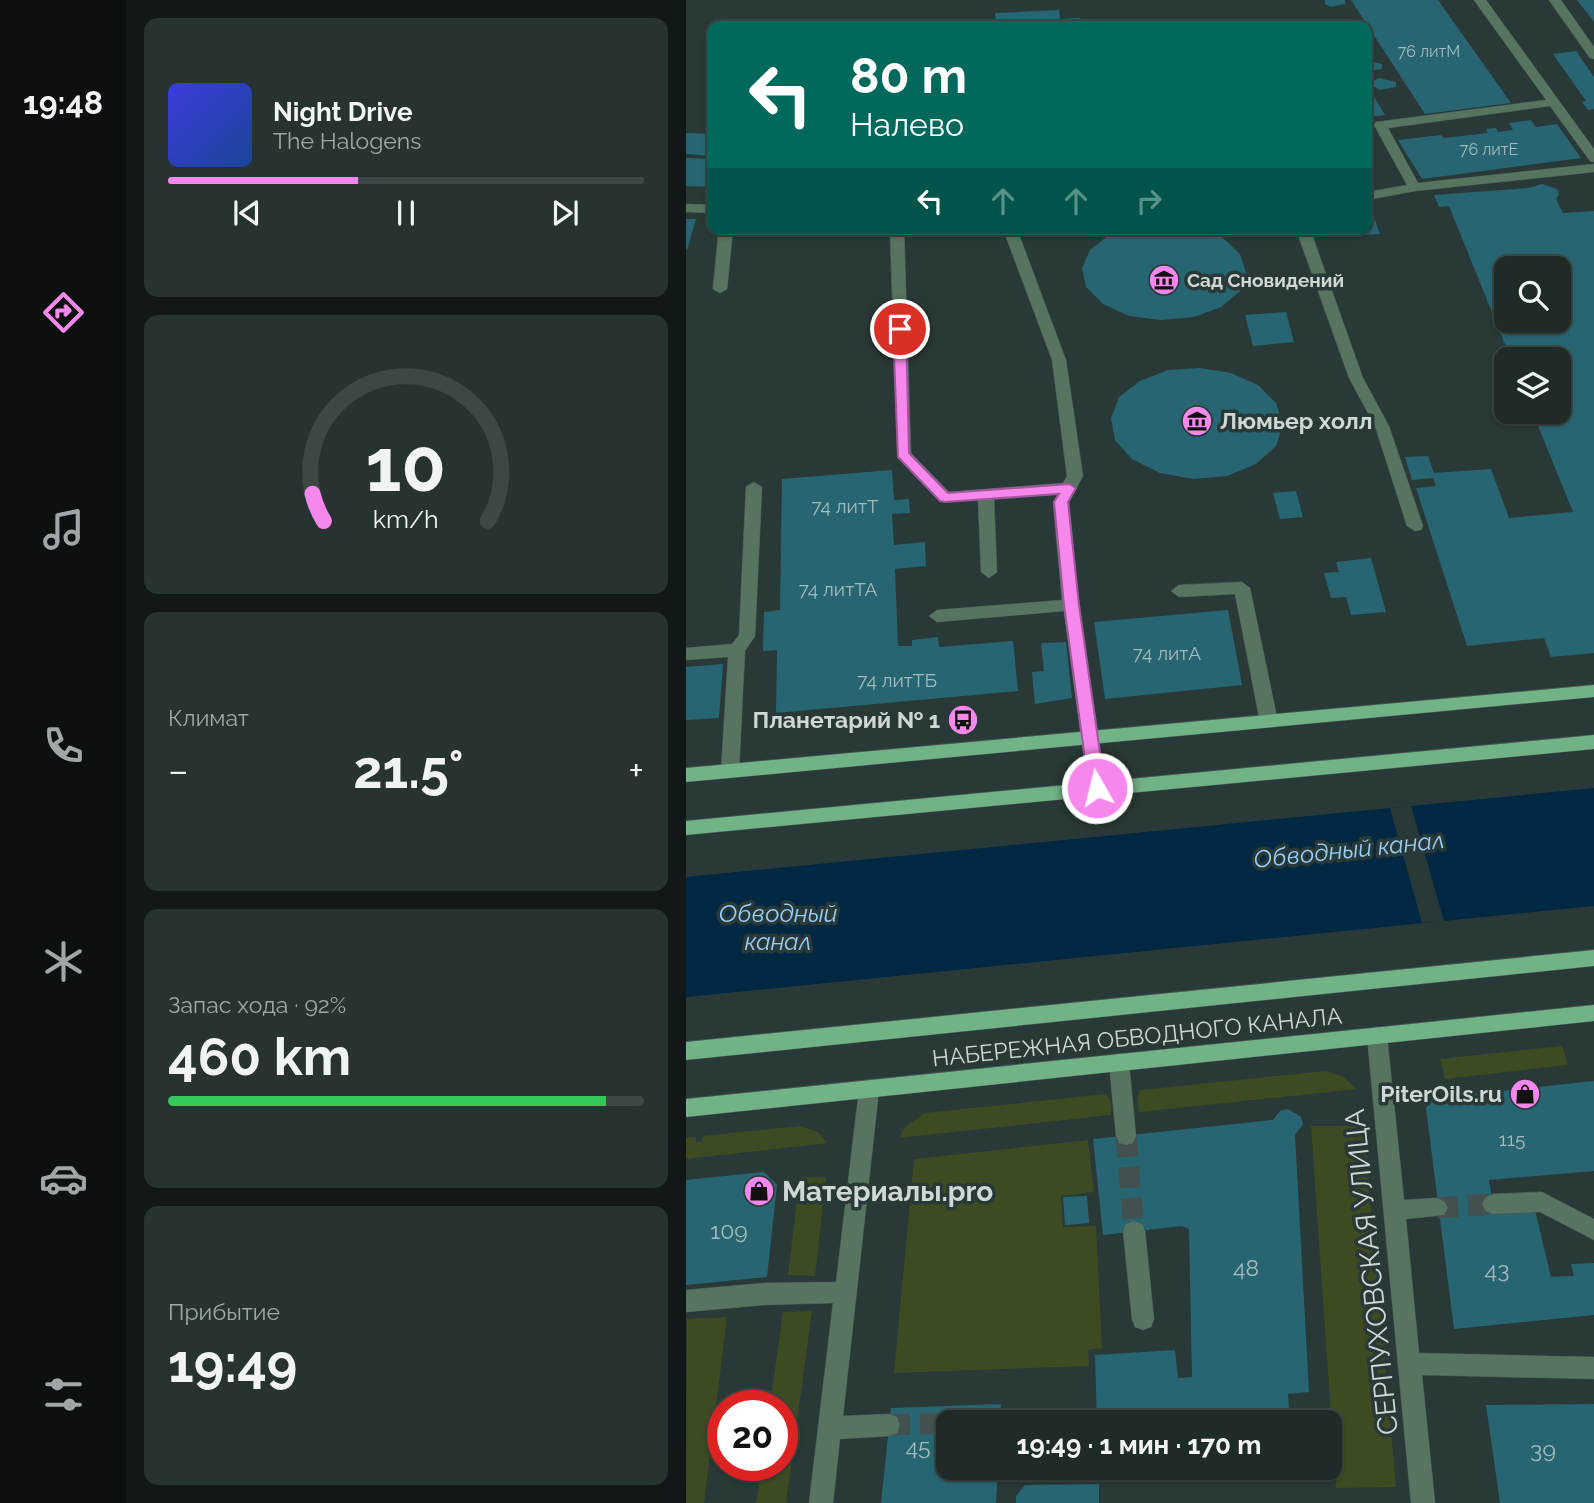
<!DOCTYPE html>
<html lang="ru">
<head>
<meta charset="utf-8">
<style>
  :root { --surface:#1f2b29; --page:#273331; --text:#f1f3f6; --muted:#a1a7a8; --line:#3c4746; --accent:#f688ed }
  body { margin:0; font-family:Raleway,sans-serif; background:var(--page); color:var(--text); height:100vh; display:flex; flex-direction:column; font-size:26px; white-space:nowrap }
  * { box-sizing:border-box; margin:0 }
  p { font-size:23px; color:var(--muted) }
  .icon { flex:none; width:38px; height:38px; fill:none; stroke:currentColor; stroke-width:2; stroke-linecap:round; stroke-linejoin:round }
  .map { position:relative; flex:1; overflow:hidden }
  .sheet { display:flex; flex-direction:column; gap:18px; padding:18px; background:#111817; width:560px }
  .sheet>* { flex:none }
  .top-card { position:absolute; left:21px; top:21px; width:665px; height:214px; border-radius:14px; box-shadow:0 2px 5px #0004,0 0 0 2px var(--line); background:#00695c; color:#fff; overflow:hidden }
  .buttons { position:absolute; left:808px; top:256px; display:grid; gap:14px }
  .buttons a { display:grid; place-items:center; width:77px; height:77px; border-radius:14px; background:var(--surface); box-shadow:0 2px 5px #0004,0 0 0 2px var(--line); font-size:35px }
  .speed { position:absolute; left:21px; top:1390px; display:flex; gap:14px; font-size:35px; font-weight:700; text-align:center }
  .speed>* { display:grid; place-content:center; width:91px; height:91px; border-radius:50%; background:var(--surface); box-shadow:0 2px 5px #0004,0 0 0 2px var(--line); line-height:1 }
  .speed .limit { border:10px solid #d22; background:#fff; color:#111 }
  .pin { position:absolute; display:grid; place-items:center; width:60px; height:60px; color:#fff; margin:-30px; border:4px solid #fff; border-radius:50%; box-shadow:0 2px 7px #0007 }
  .me { position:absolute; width:77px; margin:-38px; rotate:352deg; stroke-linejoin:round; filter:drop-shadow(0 0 5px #0008) }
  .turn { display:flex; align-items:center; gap:24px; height:147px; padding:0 28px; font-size:32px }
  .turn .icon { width:91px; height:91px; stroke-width:2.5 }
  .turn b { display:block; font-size:49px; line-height:60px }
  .lanes { display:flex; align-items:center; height:66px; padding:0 28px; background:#0003; justify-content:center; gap:35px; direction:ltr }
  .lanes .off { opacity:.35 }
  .big { font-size:52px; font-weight:700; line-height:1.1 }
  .sheet .card { flex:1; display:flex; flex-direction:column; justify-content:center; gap:10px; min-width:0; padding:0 24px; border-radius:14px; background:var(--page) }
  .sheet .dial { align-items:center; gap:0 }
  .dial svg { height:182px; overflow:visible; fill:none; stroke:var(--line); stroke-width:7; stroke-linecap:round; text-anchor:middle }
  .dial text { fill:var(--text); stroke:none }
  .song { display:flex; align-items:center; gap:21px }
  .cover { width:84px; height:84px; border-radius:10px; background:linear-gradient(135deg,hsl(240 70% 55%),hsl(220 70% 35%)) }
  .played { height:7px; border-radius:4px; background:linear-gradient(90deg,var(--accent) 40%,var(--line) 40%) }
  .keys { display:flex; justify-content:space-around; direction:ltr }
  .heat { display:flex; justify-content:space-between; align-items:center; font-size:38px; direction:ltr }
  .charge { height:10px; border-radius:5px; background:linear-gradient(90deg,#34c759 92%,var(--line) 0) }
  .trip { position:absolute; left:250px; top:1410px; width:406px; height:70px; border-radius:14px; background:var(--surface); box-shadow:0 2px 5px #0004,0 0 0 2px var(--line); font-weight:700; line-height:70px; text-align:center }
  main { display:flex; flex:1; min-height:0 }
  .dock { display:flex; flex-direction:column; width:126px; justify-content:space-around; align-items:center; background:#0c1110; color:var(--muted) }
  .dock .icon { width:49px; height:49px }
  .dock .selected { color:var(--accent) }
  .dock b { font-size:32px; color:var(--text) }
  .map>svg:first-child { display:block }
</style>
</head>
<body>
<main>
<nav class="dock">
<b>19:48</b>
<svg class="icon selected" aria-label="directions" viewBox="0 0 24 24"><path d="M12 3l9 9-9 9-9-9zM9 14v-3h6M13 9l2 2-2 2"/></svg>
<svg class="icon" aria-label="music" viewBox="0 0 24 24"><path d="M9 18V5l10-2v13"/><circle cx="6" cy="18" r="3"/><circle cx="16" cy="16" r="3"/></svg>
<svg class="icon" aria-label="phone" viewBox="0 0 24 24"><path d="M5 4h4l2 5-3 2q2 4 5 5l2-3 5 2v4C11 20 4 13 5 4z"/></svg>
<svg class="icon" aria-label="climate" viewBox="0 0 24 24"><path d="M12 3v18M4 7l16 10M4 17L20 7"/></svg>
<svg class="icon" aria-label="car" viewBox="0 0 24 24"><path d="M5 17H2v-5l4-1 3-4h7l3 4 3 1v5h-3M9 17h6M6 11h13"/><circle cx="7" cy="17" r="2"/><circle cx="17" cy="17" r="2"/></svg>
<svg class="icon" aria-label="filters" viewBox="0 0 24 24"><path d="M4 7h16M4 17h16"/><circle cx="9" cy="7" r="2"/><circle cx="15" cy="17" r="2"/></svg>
</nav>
<section class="sheet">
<div class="card">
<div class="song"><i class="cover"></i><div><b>Night Drive</b><p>The Halogens</p></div></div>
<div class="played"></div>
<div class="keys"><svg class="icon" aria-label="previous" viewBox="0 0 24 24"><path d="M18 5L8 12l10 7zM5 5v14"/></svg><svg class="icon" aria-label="pause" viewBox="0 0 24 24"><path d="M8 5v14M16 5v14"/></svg><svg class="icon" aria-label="next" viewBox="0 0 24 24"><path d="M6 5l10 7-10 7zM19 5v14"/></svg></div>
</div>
<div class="card dial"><svg viewBox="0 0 100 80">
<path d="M14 69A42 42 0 1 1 86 69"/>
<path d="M14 69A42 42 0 0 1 9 57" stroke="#f688ed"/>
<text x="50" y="56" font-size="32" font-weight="700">10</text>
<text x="50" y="72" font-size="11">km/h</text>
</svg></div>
<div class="card"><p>Климат</p>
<div class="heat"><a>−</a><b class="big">21.5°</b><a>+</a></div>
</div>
<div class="card"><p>Запас хода · 92%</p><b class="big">460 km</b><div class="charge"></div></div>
<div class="card"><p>Прибытие</p><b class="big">19:49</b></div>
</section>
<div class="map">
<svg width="908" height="1503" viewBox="0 0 908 1503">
  <rect width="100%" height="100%" fill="#293937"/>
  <path fill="#3c4b21" d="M876,1046L882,1065L759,1079L754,1059Z
    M639,1071L656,1076L671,1089L453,1112L451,1099L454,1090Z
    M419,1094L425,1101V1115L213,1138L220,1126L239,1113Z
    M114,1126L132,1132L141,1143L0,1159V1138L10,1137V1142H16L17,1136Z
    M625,1126H678L710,1487L650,1488Z
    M402,1140L408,1192L375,1196L377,1227L410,1226L416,1348L402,1350L403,1366L208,1373L228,1159Z
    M114,1177H140L129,1276L102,1275Z
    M126,1311L100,1503H70L76,1465H96V1405H84L97,1312Z
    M41,1317L18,1503H0L1,1319Z"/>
  <path fill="#002842" d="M908,788V906L0,997V877Z"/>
  <path fill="#293937" d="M725,806L758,921L736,923L704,808Z"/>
  <path fill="#286572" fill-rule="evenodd" d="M639,0H659V4L645,7L639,4Z
    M665,0H752L825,103L739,114Z
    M891,0H908V22Z
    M373,10L374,19L394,18L396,26H280V24L310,23L309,13Z
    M890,51L908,77V109L902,110L896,102L900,101L867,54Z
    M681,60L696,64V69L681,71Z
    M693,78L710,82V87L694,90L687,86V81Z
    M681,90H684L699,115L681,117Z
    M845,120L850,127L871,124L895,158L736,179L712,140L755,135L758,138L802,133L800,129L810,128L812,132L827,130L823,123Z
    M0,133L26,134V156L0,154Z
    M0,158L26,159V187L0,186Z
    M856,184L871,189L873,194L870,199L877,213L908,211V653L865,657L858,638L781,646L730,488L750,486L747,478L726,480L719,457L742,456L748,473L805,469L823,518L887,512L846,411H873V359H825L763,206L753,207L748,195L843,188ZM821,268H873V320H821Z
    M0,219H10L1,250H0Z
    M681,220H689L694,234L643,237L641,229H681Z
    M439,229H517L537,238L554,254L560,272L554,291L535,307L508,317L475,320L443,316L417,304L400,287L396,268L404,250L423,235Z
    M600,312L608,342L567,346L559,315Z
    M514,368L545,373L572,385L590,403L597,425L590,446L570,464L541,476L507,479L474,473L446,459L429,440L425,418L433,397L454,381L482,370Z
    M206,470L208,500L223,499L224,513L206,514L208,545L239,542L240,566L209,569L212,646H226V640L252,637L253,647L327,641L332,691L90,713L91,650L77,651L78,612L94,610L96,479Z
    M610,491L617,517L594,519L587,493Z
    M685,558L700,612L665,615L660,597L645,598L638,573L653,572L650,562Z
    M542,610L556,685L419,699L408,622Z
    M380,642L386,698L349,704L346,672L358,671L355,643Z
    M37,664L33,718L0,720V667Z
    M908,1081V1171L803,1180L807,1204L849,1210L865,1277L888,1276L885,1264L908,1263V1315L768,1329L740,1108L748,1098Z
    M602,1109L615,1117L617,1124L609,1135L623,1392L602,1394L604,1423H411L409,1355L489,1350L492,1378L506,1377L503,1229L496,1226L417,1235L407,1139L587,1120L594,1111Z
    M78,1172L91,1185L81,1277L0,1285V1180Z
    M401,1196L403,1223L379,1225L377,1197Z
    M315,1404L314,1423H262V1468H312L310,1503H195L205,1408Z
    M908,1404V1503H814L800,1405Z
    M413,1484V1503H330V1496L339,1485Z"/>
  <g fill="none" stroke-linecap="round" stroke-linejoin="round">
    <path stroke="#42514f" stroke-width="21" stroke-dasharray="21 10" stroke-linecap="butt" d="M440,1136L448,1231
      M751,1208L807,1204
      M265,1423L314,1421
      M203,1425L262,1423"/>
    <g stroke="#475654" stroke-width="1">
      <path id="minor" d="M788,0H800L908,149V162L904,161L864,106L702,128L732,183L908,164V172L729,191L681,200V192L721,185L688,125L690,122L860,100Z
        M863,0H875L908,47V59L904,58Z
        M0,204L26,205V213L0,212Z
        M33,229H47L41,289L34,293L27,289Z
        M204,229H218L225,453L263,492L377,483L381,476L366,360L317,229H331L380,360L397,476L383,502L393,605L420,788L417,793H405L402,788L378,611L251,622L243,616L251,610L376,600L367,502L372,494L308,499L311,572L303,578L295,572L292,500L254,501L212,458Z
        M610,229H624L677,378L703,426L737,526L735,530L729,531L721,526L689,426L663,378Z
        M68,482L76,487L69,636L59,651L53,771L50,776H38L35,771L42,657L0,660V648L46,644L53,635L60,487Z
        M556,582L564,588L592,722L589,727H577L574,722L549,594L493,597L485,591L493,585Z
        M691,1027L698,1030L701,1036L718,1200L751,1198L758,1201L762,1208L758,1215L720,1219L733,1353L908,1357V1379L736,1375L749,1503H725L681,1036L684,1030Z
        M433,1054L440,1057L443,1063L450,1136L447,1143L440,1145L433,1143L430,1136L423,1063L426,1057Z
        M183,1081L190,1084L193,1090L157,1416L203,1414L211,1417L214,1425L211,1433L203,1436L154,1439L147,1503H123L147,1303L78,1305L0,1312V1290L78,1283L150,1282L173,1090L176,1084Z
        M856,1192L908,1219V1240L854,1212L807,1214L800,1211L796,1204L800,1197L807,1194Z
        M448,1221L456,1224L459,1231L468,1319L465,1327L457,1330L449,1327L446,1319L437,1231L440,1224Z
        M331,1409L339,1412L342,1423H303L306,1413Z"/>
    </g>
    <g stroke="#475654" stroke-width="1">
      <path id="major" d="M908,685V697L0,782V768Z
        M908,735V749L0,835V821Z
        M908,950V966L0,1060V1042Z
        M908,1005V1021L0,1117V1099Z"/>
    </g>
    <use href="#minor" fill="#56745f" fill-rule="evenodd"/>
    <use href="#major" fill="#71b287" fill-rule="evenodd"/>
  </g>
  <path fill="#f688ed" stroke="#a0589a" stroke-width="2" d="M214,325L220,329L223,453L262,493L383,484L390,488L382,502L393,605L419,788L417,793L411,795L403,788L378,605L368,502L373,494L259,502L254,501L212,457L207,329Z"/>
  <defs>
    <g id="museum-disc" transform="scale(1.575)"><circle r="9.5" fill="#f688ed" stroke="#293937"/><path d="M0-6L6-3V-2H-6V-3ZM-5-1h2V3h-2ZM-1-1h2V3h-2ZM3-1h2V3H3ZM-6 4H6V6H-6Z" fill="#111"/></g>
    <g id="bus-disc" transform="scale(1.575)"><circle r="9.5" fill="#f688ed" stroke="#293937"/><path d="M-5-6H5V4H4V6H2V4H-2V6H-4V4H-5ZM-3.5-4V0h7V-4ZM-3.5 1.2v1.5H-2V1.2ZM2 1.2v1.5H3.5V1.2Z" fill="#111"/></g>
    <g id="shop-disc" transform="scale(1.575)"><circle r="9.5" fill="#f688ed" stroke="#293937"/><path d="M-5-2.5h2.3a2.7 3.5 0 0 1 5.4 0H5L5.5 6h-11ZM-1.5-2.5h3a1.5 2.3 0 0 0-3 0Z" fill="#111"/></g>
  </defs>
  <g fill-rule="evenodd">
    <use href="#museum-disc" x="478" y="280"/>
    <use href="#museum-disc" x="511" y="421"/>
    <use href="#bus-disc" x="277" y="720"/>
    <use href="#shop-disc" x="839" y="1094"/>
    <use href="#shop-disc" x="73" y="1191"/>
  </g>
  <g text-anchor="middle" stroke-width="7" stroke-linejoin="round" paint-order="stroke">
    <g font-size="16" fill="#a4bbbd">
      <text x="743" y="57">76 литМ</text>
      <text x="803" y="155">76 литЕ</text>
    </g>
    <g font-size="19" font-weight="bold" fill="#ced8d6" stroke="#293937" text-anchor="start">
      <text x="501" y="287">Сад Сновидений</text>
    </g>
    <g font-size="19" fill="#a4bbbd">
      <text x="159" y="513">74 литТ</text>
      <text x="152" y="596">74 литТА</text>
      <text x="481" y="660">74 литА</text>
      <text x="211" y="687">74 литТБ</text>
      <text x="826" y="1146">115</text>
    </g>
    <g font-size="23" font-weight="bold" fill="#ced8d6" stroke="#293937" text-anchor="end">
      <text x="534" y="429" text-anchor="start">Люмьер холл</text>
      <text x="254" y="728">Планетарий № 1</text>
      <text x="816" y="1102">PiterOils.ru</text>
    </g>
    <g font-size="23" fill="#ced8d6" stroke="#293937">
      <text transform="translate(451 1037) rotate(-6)" y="8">НАБЕРЕЖНАЯ ОБВОДНОГО КАНАЛА</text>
    </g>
    <g font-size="23" fill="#a4bbbd">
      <text x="43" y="1239">109</text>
      <text x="560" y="1276">48</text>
      <text x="811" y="1278">43</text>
      <text x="232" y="1455">45</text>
      <text x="857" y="1458">39</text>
    </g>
    <g font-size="24" font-style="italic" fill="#98cef9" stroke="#293937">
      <text transform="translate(663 850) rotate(-6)" y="8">Обводный канал</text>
      <text x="92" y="922">Обводный<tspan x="92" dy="28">канал</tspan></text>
    </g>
    <g font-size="28" font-weight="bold" fill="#ced8d6" stroke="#293937" text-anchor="start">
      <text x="96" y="1201">Материалы.pro</text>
    </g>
    <g font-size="28" fill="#ced8d6" stroke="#293937">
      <text transform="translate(685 1272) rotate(-96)" y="10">СЕРПУХОВСКАЯ УЛИЦА</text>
    </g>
  </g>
</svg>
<div class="buttons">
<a><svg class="icon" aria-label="search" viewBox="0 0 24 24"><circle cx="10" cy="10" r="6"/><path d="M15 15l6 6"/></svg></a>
<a><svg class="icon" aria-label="layers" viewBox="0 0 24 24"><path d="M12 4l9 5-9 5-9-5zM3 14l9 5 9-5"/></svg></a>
</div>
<div class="speed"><div class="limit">20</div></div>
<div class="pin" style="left:214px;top:329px;background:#d93025"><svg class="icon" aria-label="arrive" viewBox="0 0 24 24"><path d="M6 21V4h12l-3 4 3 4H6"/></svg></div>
<svg class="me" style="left:411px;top:788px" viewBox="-20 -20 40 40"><circle r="17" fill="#f688ed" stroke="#fff" stroke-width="3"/><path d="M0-11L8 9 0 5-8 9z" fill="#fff"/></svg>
<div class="trip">19:49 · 1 мин · 170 m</div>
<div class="top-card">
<div class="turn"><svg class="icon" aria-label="left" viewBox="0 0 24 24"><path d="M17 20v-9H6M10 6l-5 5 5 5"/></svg><div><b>80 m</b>Налево</div></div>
<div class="lanes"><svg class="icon" aria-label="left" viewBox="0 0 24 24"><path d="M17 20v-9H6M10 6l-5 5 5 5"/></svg><svg class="icon off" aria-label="ahead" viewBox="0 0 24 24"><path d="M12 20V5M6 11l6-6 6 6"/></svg><svg class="icon off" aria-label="ahead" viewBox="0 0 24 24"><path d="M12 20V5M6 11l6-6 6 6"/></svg><svg class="icon off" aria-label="right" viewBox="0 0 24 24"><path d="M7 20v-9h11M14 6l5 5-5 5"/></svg></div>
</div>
</div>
</main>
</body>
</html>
